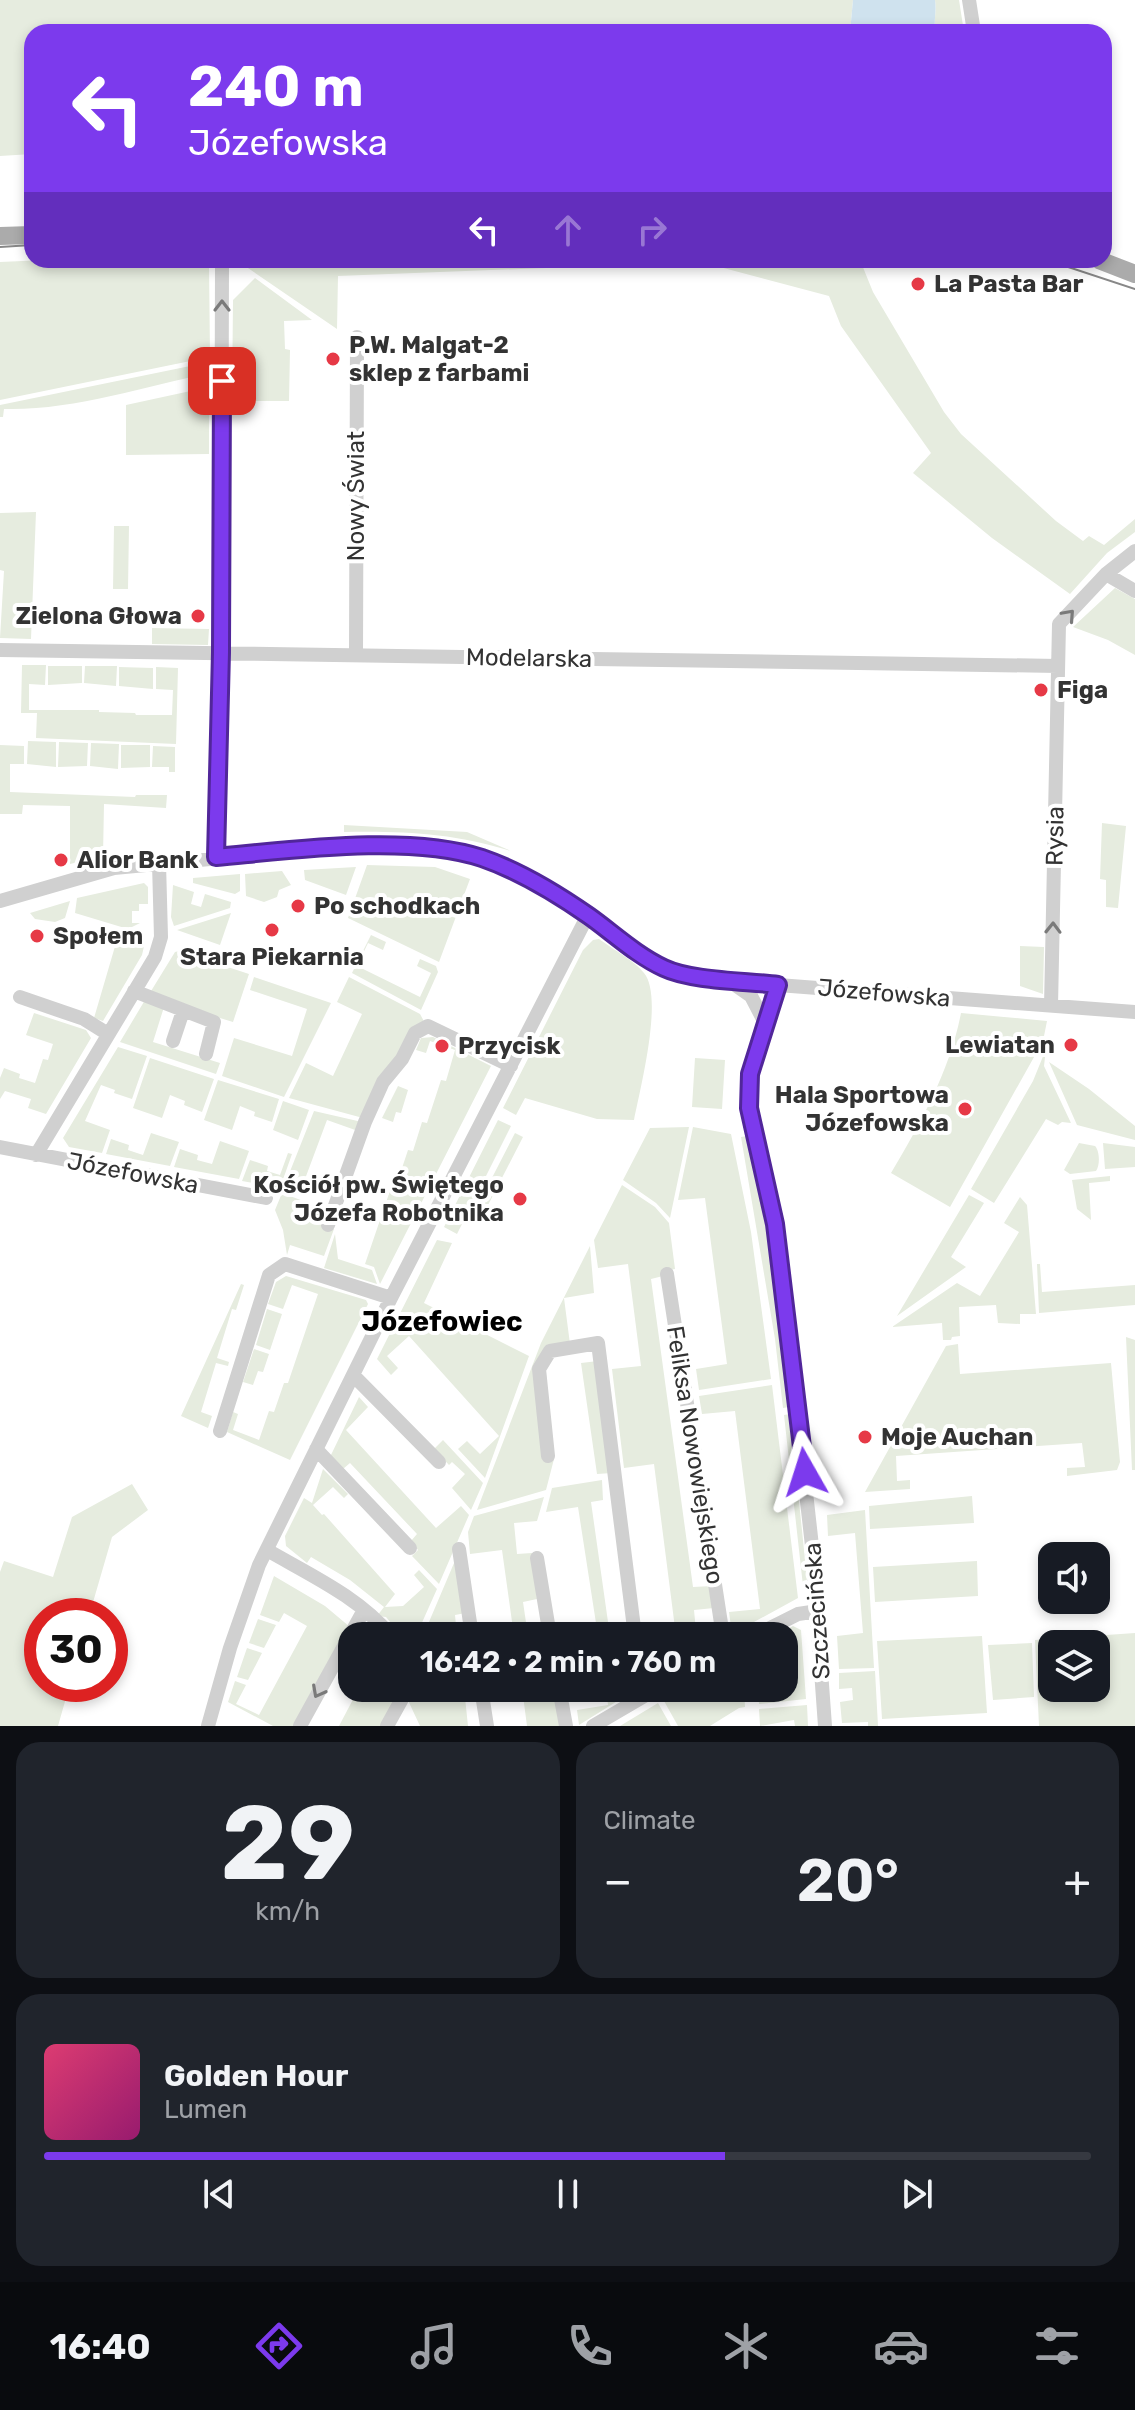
<!DOCTYPE html>
<html lang="en">
<head>
<meta charset="utf-8">
<style>
  :root { --surface:#171b24; --page:#20242c; --text:#f1f3f6; --muted:#9ea1a6; --line:#363941; --accent:#7c3aed }
  body { margin:0; font-family:Rubik,sans-serif; background:var(--page); color:var(--text); height:100vh; display:flex; flex-direction:column; font-size:30px; white-space:nowrap }
  * { box-sizing:border-box; margin:0 }
  p { font-size:26px; color:var(--muted) }
  .icon { flex:none; width:44px; height:44px; fill:none; stroke:currentColor; stroke-width:2; stroke-linecap:round; stroke-linejoin:round }
  .map { position:relative; height:1726px; overflow:hidden }
  .panel { display:flex; flex-direction:column; gap:16px; padding:16px; background:#0d0f14; flex:1 }
  .panel>* { flex:none }
  .guide { position:absolute; left:24px; top:24px; width:1088px; height:244px; border-radius:24px; box-shadow:0 4px 12px #0003; background:#7c3aed; color:#fff; overflow:hidden }
  .buttons { position:absolute; left:1038px; top:1542px; display:grid; gap:16px }
  .buttons a { display:grid; place-items:center; width:72px; height:72px; border-radius:16px; background:var(--surface); box-shadow:0 4px 12px #0003; font-size:40px }
  .speed { position:absolute; left:24px; top:1598px; display:flex; gap:16px; font-size:40px; font-weight:700; text-align:center }
  .speed>* { display:grid; place-content:center; width:104px; height:104px; border-radius:50%; background:var(--surface); box-shadow:0 4px 12px #0003; line-height:1 }
  .speed .limit { border:12px solid #d22; background:#fff; color:#111 }
  .pin { position:absolute; display:grid; place-items:center; width:68px; height:68px; color:#fff; margin:-34px; border-radius:16px; box-shadow:0 4px 12px #0006 }
  .me { position:absolute; width:88px; margin:-44px; rotate:354deg; stroke-linejoin:round; filter:drop-shadow(0 0 6px #0008) }
  .turn { display:flex; align-items:center; gap:28px; height:168px; padding:0 32px; font-size:36px }
  .turn .icon { width:104px; height:104px; stroke-width:2.5 }
  .turn b { display:block; font-size:56px; line-height:68px }
  .lanes { display:flex; align-items:center; height:76px; padding:0 32px; background:#0003; justify-content:center; gap:40px; direction:ltr }
  .lanes .off { opacity:.35 }
  .big { font-size:60px; font-weight:600; line-height:1.1 }
  .panel .widget { flex:1; display:flex; flex-direction:column; justify-content:center; gap:12px; min-width:0; padding:0 28px; border-radius:24px; background:var(--page) }
  .panel .dial { align-items:center; gap:0 }
  .dial b { font-size:104px; line-height:1 }
  .song { display:flex; align-items:center; gap:24px }
  .cover { width:96px; height:96px; border-radius:12px; background:linear-gradient(135deg,hsl(340 70% 55%),hsl(320 70% 35%)) }
  .played { height:8px; border-radius:4px; background:linear-gradient(90deg,var(--accent) 65%,var(--line) 65%) }
  .keys { display:flex; justify-content:space-around; direction:ltr }
  .heat { display:flex; justify-content:space-between; align-items:center; font-size:44px; direction:ltr }
  .panel .tiles { flex:1; display:grid; gap:16px; grid-template-columns:1fr 1fr }
  .widget:last-child { grid-column:span 2 }
  .trip { position:absolute; left:338px; top:1622px; width:460px; height:80px; border-radius:24px; background:var(--surface); box-shadow:0 4px 12px #0003; font-weight:600; line-height:80px; text-align:center }
  .dock { display:flex; height:128px; justify-content:space-around; align-items:center; background:#090b0e; color:var(--muted) }
  .dock .icon { width:56px; height:56px }
  .dock .on { color:var(--accent) }
  .dock b { font-size:36px; color:var(--text) }
  .map>svg:first-child { display:block }
</style>
</head>
<body>
<div class="map">
<svg width="1135" height="1726" viewBox="0 0 1135 1726">
  <rect width="100%" height="100%" fill="#fff"/>
  <path fill="#e6ecdf" fill-rule="evenodd" d="M0,0H853L850,32H32V154L0,156Z
    M935,0H959L964,32H936C933,20 937,12 935,0Z
    M45,260L206,261L209,266L210,357L0,400V262Z
    M232,260H860L873,292L944,412L961,434L1056,521L1083,541L1089,536L1104,545L1135,519V532L1107,553L1070,594L992,538L913,473L931,453L841,326L829,296L701,262L338,276L337,329L242,264Z
    M255,278L312,320L284,321L285,349L290,350L289,401H232L233,300Z
    M200,364L209,373C144,387 70,411 4,409L3,417H0V405Z
    M209,387V454L126,455V405Z
    M36,512L31,639L0,638L4,571L0,570V513Z
    M114,526H129L128,589H113Z
    M1115,588L1135,599V655L1108,640L1073,627Z
    M152,628L209,629L208,645L152,644Z
    M22,665H46L45,685L29,684V710H99V712L135,713L136,715H172L173,690L156,689V667L178,668L176,744L36,738L37,713H21Z
    M48,666H82V683L48,685Z
    M85,666H117L116,686L84,683Z
    M119,667L153,668V689L119,686Z
    M28,741L56,742V767L27,764Z
    M59,742L88,743L87,766L58,767Z
    M91,743L119,744L118,769L90,766Z
    M0,745L24,746V764H10V792L135,797L136,795H167L166,808L104,804L103,856L70,864V806L23,805L22,814H0Z
    M121,745H150V767L121,768Z
    M153,746L175,747V772H169V767H152Z
    M1102,823L1126,826L1118,908L1106,907V880L1100,879Z
    M344,825L467,832L511,851C453,833 404,831 344,832Z
    M367,865L435,867L470,879L439,962L348,918Z
    M356,867L346,895L305,880L304,870Z
    M282,871L291,885L279,890L277,897L264,902L246,896L245,874Z
    M240,874V891L235,894L193,883V878Z
    M144,883L148,887V904H139V911H132V923H140L128,929L75,913L77,898Z
    M173,885L194,892L191,904L201,907L205,894L231,902L230,908L174,926L171,917Z
    M70,901L65,918L55,922L35,919L30,913Z
    M231,913L220,945L177,930Z
    M371,935L386,942L383,950L368,943L357,966L420,997L431,973L417,966L420,959L436,966L438,972L421,1010L352,973Z
    M123,936L145,942L142,955L103,1021L94,1018L116,943Z
    M599,939C611,948 636,962 644,973C664,997 640,1089 634,1120L597,1119L525,1098L516,1115L503,1108L583,950L593,940Z
    M1020,946L1044,947L1043,994L1020,986Z
    M179,951L249,974L233,1022L148,996L175,952Z
    M254,977L331,1003L284,1097L222,1076L234,1038L292,1056L307,1009L250,990Z
    M349,977L420,1014L426,1025L363,1118L289,1098L306,1063L333,1076L362,1014L337,1002Z
    M145,1000L164,1007L153,1042L220,1063L216,1074L120,1042Z
    M34,1013L86,1030L91,1038L46,1114L28,1108L31,1099L5,1091L0,1099V1078L4,1068L20,1074L19,1078L35,1083L43,1059L48,1060L53,1044L26,1035Z
    M961,1013L1047,1021L1043,1041L950,1207L891,1173C921,1123 950,1070 961,1013Z
    M433,1037L491,1066L380,1284L374,1267L365,1264L394,1179L398,1180L408,1150L413,1151L422,1122L427,1123L441,1080L446,1081L455,1050L430,1041L426,1053L416,1050L421,1038Z
    M118,1047L147,1056L132,1099L114,1093L115,1090L101,1085L85,1121L110,1130L102,1153L69,1147L63,1138Z
    M1046,1049L1044,1066L1071,1123L1062,1122L1058,1125L1046,1119L994,1203L971,1189L1033,1081Z
    M150,1058L214,1079L202,1112L184,1105L185,1101L170,1095L162,1118L133,1108Z
    M695,1058L725,1060L722,1109L692,1107Z
    M1049,1062L1089,1089L1135,1126V1140L1077,1125Z
    M218,1080L279,1099L272,1122L254,1116L255,1112L240,1106L232,1130L204,1120Z
    M398,1086L408,1090L401,1113L396,1112L393,1122L382,1118Z
    M283,1101L309,1110L298,1140L273,1130Z
    M314,1111L362,1122L358,1131L327,1120L299,1195L283,1189Z
    M498,1120L511,1126L457,1234L444,1227Z
    M689,1127L670,1218L656,1203L623,1180L650,1128Z
    M693,1127L731,1134L751,1232L771,1379L699,1390L696,1369L727,1364L705,1198L678,1200Z
    M151,1133L179,1142L170,1166L106,1154L111,1139L129,1145L128,1150L143,1155Z
    M515,1133L523,1137L486,1209L478,1205Z
    M747,1136L768,1227L789,1407L783,1408L775,1339L741,1137Z
    M220,1141L249,1151L239,1179L174,1167L180,1149L198,1155L197,1160L212,1164Z
    M1079,1143L1095,1146C1100,1151 1100,1166 1096,1171L1070,1174L1064,1170Z
    M1103,1143L1135,1147V1167L1105,1169Z
    M288,1153L292,1154L280,1188L242,1181L250,1160L268,1166L267,1171L280,1175Z
    M1110,1176V1181L1089,1183L1091,1220L1077,1209L1072,1180Z
    M622,1185L655,1207L669,1223L675,1269L663,1271V1276L651,1279L693,1587L712,1586L714,1608L694,1610L696,1631L718,1628L719,1636H676L654,1464L624,1468L612,1369L641,1366L628,1264L598,1268L594,1240Z
    M282,1193L330,1211L326,1226L334,1229L324,1256L290,1245L287,1255L283,1230L275,1210Z
    M969,1195L984,1203L951,1257L966,1267L897,1316Z
    M1020,1197L1027,1205L1036,1314H1020V1324L998,1323L996,1305L959,1307L960,1336L952,1337L951,1340H943L942,1323L892,1327L957,1283L980,1296L1019,1232L1004,1223Z
    M335,1234L338,1259L372,1270L377,1284L324,1268Z
    M437,1240L452,1243L424,1303L529,1356L485,1478L458,1449L467,1441L480,1454L499,1436L409,1336L387,1356L398,1368L391,1375L377,1359Z
    M590,1246L594,1293L564,1298L570,1344L544,1353L554,1459L546,1490L477,1510L541,1343Z
    M1037,1264H1040L1042,1292L1135,1285V1305L1039,1313Z
    M286,1276L366,1300L368,1304L290,1460L227,1432L233,1412L238,1414L233,1430L259,1440L269,1411L274,1412L284,1383H288L318,1294L292,1285L283,1309L268,1304L276,1282Z
    M241,1284L244,1285L236,1310L232,1309L217,1358L229,1362L228,1366L216,1363L201,1412L212,1416L208,1428L181,1416Z
    M267,1309L282,1314L270,1350L256,1345Z
    M1126,1337L1135,1340V1470H1132Z
    M958,1344L960,1374L1111,1363L1120,1462L1117,1470L1067,1476V1468L1085,1467L1082,1443L896,1456L897,1481L910,1480V1489L865,1492L946,1346Z
    M254,1349L269,1354L263,1372L258,1371L253,1385L243,1382Z
    M598,1361L612,1473L597,1474L581,1363Z
    M772,1385L798,1598L732,1634L729,1612L760,1609L735,1411L702,1414L699,1396Z
    M359,1397L368,1407L346,1430L436,1528L461,1506L469,1515L439,1584L412,1556L418,1550L411,1541L417,1534L350,1463L343,1469L330,1457Z
    M790,1414L807,1579L803,1586L784,1415Z
    M443,1440L483,1483L471,1510L452,1488L465,1474L452,1462L449,1465L434,1449Z
    M323,1469L348,1494L344,1498L333,1487L313,1505L322,1515L324,1514L395,1594L385,1607L403,1606L424,1587L414,1575L419,1570L437,1589L416,1636H402L386,1617L377,1616L384,1607L350,1580L311,1557L307,1563L286,1546L285,1536L304,1498L312,1503Z
    M602,1480L603,1500L591,1502L610,1636H598L578,1507L546,1512L552,1488Z
    M132,1484L148,1510L112,1537L89,1616H42V1684H70L58,1726H0V1572L4,1561L53,1577L72,1517Z
    M972,1496L974,1523L870,1529L869,1506Z
    M544,1497L537,1521L514,1523L517,1554L532,1553L537,1599L523,1602L528,1636H514L502,1550L470,1554L468,1532L474,1516Z
    M865,1510L874,1668L839,1669L837,1636L863,1633L855,1533L828,1536L827,1515Z
    M457,1556L466,1613L455,1615L457,1636H423Z
    M977,1561L978,1596L875,1602L873,1567Z
    M274,1576L325,1606L350,1627L296,1726H273L228,1702L235,1681L246,1685L236,1704L259,1715L307,1626L284,1613L279,1622L260,1615Z
    M258,1619L276,1625L264,1648L249,1643Z
    M793,1626L801,1630L806,1699L759,1704L758,1688H784V1636H776Z
    M1135,1633V1726H1039L1035,1640ZM1052,1644H1096V1688H1052Z
    M982,1636L987,1713L882,1719L877,1641Z
    M1032,1643L1034,1697L993,1700L988,1645Z
    M247,1648L262,1653L248,1680L237,1677Z
    M875,1671L878,1726H868V1722L842,1723L840,1702L853,1700L852,1688L839,1689V1673Z
    M359,1688H395L398,1695L382,1726H339Z
    M423,1688H464L468,1726H420L406,1696L410,1690L419,1694Z
    M522,1688H554L560,1726H527Z
    M606,1688H617L619,1700L579,1725L577,1710L608,1705Z
    M686,1688H744L745,1707L739,1708L710,1726H678L664,1701Z
    M658,1703L671,1726H620Z
    M807,1705L808,1726H795L794,1720L760,1726L759,1709Z"/>
  <path fill="#cfe2ee" d="M853,0H935C937,12 933,20 936,32H850Z"/>
  <g fill="none" stroke-linecap="round" stroke-linejoin="round">
    <path stroke="#d0d0d0" stroke-width="14" d="M969,0L974,32
      M1106,574L1135,591
      M0,650L1058,666
      M356,655L357,337
      M216,857L221,652L222,260
      M0,901L114,868L340,847L414,846L482,858L518,874L588,915L647,958L676,972L778,985L1135,1012
      M731,982L751,996L765,1023
      M778,985L750,1074L749,1108L768,1182L780,1260L812,1546L825,1726
      M134,991L214,1022L206,1054
      M20,997L84,1019L108,1034
      M1051,1006L1059,624L1106,574L1135,551
      M173,1041L183,1011
      M0,1147L266,1198
      M36,1155L155,957L161,937L159,863
      M328,1225L365,1122L383,1082L402,1059L415,1033L428,1026L511,1066
      M667,1274L723,1636
      M353,1375L439,1462
      M220,1431L269,1275L285,1264L391,1298
      M316,1449L410,1548
      M548,1456L539,1369L550,1351L598,1343L635,1636
      M459,1549L472,1636
      M267,1550C310,1575 359,1597 391,1636
      M537,1558L550,1636
      M754,1636L798,1614L818,1611
      M481,1688L487,1726
      M559,1688L566,1726
      M208,1726L230,1648L259,1565L391,1298L588,915
      M300,1726L364,1610
      M387,1726L408,1688
      M593,1726L658,1688"/>
    <path stroke="#ababab" stroke-width="18" d="M0,236L32,235
      M1099,260L1135,274"/>
    <path stroke="#888" stroke-width="2" d="M0,247L32,245
      M1047,260L1135,289"/>
  </g>
  <defs><path id="oneway-chevron" d="M-2-3.5L2.5 0L-2 3.5" fill="none" stroke-width="1.6" stroke-linecap="round" stroke-linejoin="round" transform="scale(2)"/></defs>
  <g stroke="#7a7a7a">
    <use href="#oneway-chevron" transform="translate(222 306) rotate(-90)"/>
    <use href="#oneway-chevron" transform="translate(1069 615) rotate(-48)"/>
    <use href="#oneway-chevron" transform="translate(1053 928) rotate(-89)"/>
    <use href="#oneway-chevron" transform="translate(318 1692) rotate(118)"/>
  </g>
  <g fill="none" stroke-linecap="round" stroke-linejoin="round">
    <g stroke="#51269a" stroke-width="20">
      <path id="route" d="M222,381L221,652L216,857C293,850 408,834 482,858C520,871 556,893 589,916C613,933 636,955 664,968C691,981 747,981 778,985L750,1074L749,1108L775,1224L805,1472"/>
    </g>
    <use href="#route" stroke="#7c3aed" stroke-width="14"/>
  </g>
  <g fill="#e63946" stroke="#fff" stroke-width="3">
    <circle cx="918" cy="284" r="8"/>
    <circle cx="333" cy="359" r="8"/>
    <circle cx="198" cy="616" r="8"/>
    <circle cx="1041" cy="690" r="8"/>
    <circle cx="61" cy="860" r="8"/>
    <circle cx="298" cy="906" r="8"/>
    <circle cx="272" cy="930" r="8"/>
    <circle cx="37" cy="936" r="8"/>
    <circle cx="1071" cy="1045" r="8"/>
    <circle cx="442" cy="1046" r="8"/>
    <circle cx="965" cy="1109" r="8"/>
    <circle cx="520" cy="1199" r="8"/>
    <circle cx="865" cy="1437" r="8"/>
  </g>
  <g text-anchor="middle" stroke-width="8" stroke-linejoin="round" paint-order="stroke">
    <g font-size="24" font-weight="bold" fill="#333" stroke="#fff" text-anchor="start">
      <text x="934" y="292">La Pasta Bar</text>
      <text x="349" y="353">P.W. Malgat-2<tspan x="349" dy="28">sklep z farbami</tspan></text>
      <text x="182" y="624" text-anchor="end">Zielona Głowa</text>
      <text x="1057" y="698">Figa</text>
      <text x="77" y="868">Alior Bank</text>
      <text x="314" y="914">Po schodkach</text>
      <text x="53" y="944">Społem</text>
      <text x="272" y="965" text-anchor="middle">Stara Piekarnia</text>
      <text x="1055" y="1053" text-anchor="end">Lewiatan</text>
      <text x="458" y="1054">Przycisk</text>
      <text x="949" y="1103" text-anchor="end">Hala Sportowa<tspan x="949" dy="28">Józefowska</tspan></text>
      <text x="504" y="1193" text-anchor="end">Kościół pw. Świętego<tspan x="504" dy="28">Józefa Robotnika</tspan></text>
      <text x="881" y="1445">Moje Auchan</text>
    </g>
    <g font-size="24" fill="#333" stroke="#fff">
      <text transform="translate(356 496) rotate(-90)" y="8">Nowy Świat</text>
      <text transform="translate(529 658) rotate(1)" y="8">Modelarska</text>
      <text transform="translate(1055 836) rotate(-89)" y="8">Rysia</text>
      <text transform="translate(884 993) rotate(5)" y="8">Józefowska</text>
      <text transform="translate(133 1173) rotate(11)" y="8">Józefowska</text>
      <text transform="translate(695 1455) rotate(81)" y="8">Feliksa Nowowiejskiego</text>
      <text transform="translate(817 1611) rotate(-94)" y="8">Szczecińska</text>
    </g>
    <g font-size="28" font-weight="bold" fill="#000" stroke="#fff">
      <text x="442" y="1331">Józefowiec</text>
    </g>
  </g>
</svg>
<div class="buttons">
<a><svg class="icon" aria-label="sound" viewBox="0 0 24 24"><path d="M4 9h4l5-4v14l-5-4H4zM17 9q2 3 0 6"/></svg></a>
<a><svg class="icon" aria-label="layers" viewBox="0 0 24 24"><path d="M12 4l9 5-9 5-9-5zM3 14l9 5 9-5"/></svg></a>
</div>
<div class="speed"><div class="limit">30</div></div>
<div class="pin" style="left:222px;top:381px;background:#d93025"><svg class="icon" aria-label="arrive" viewBox="0 0 24 24"><path d="M6 21V4h12l-3 4 3 4H6"/></svg></div>
<svg class="me" style="left:805px;top:1472px" viewBox="-20 -20 40 40"><path d="M0-17L14 15 0 8-14 15z" fill="#7c3aed" stroke="#fff" stroke-width="4"/></svg>
<div class="trip">16:42 · 2 min · 760 m</div>
<div class="guide">
<div class="turn"><svg class="icon" aria-label="left" viewBox="0 0 24 24"><path d="M17 20v-9H6M10 6l-5 5 5 5"/></svg><div><b>240 m</b>Józefowska</div></div>
<div class="lanes"><svg class="icon" aria-label="left" viewBox="0 0 24 24"><path d="M17 20v-9H6M10 6l-5 5 5 5"/></svg><svg class="icon off" aria-label="ahead" viewBox="0 0 24 24"><path d="M12 20V5M6 11l6-6 6 6"/></svg><svg class="icon off" aria-label="right" viewBox="0 0 24 24"><path d="M7 20v-9h11M14 6l5 5-5 5"/></svg></div>
</div>
</div>
<section class="panel">
<div class="tiles">
<div class="widget dial"><b>29</b><p>km/h</p></div>
<div class="widget"><p>Climate</p>
<div class="heat"><a>−</a><b class="big">20°</b><a>+</a></div>
</div>
<div class="widget">
<div class="song"><i class="cover"></i><div><b>Golden Hour</b><p>Lumen</p></div></div>
<div class="played"></div>
<div class="keys"><svg class="icon" aria-label="previous" viewBox="0 0 24 24"><path d="M18 5L8 12l10 7zM5 5v14"/></svg><svg class="icon" aria-label="pause" viewBox="0 0 24 24"><path d="M8 5v14M16 5v14"/></svg><svg class="icon" aria-label="next" viewBox="0 0 24 24"><path d="M6 5l10 7-10 7zM19 5v14"/></svg></div>
</div>
</div>
</section>
<nav class="dock">
<b>16:40</b>
<svg class="icon on" aria-label="directions" viewBox="0 0 24 24"><path d="M12 3l9 9-9 9-9-9zM9 14v-3h6M13 9l2 2-2 2"/></svg>
<svg class="icon" aria-label="music" viewBox="0 0 24 24"><path d="M9 18V5l10-2v13"/><circle cx="6" cy="18" r="3"/><circle cx="16" cy="16" r="3"/></svg>
<svg class="icon" aria-label="phone" viewBox="0 0 24 24"><path d="M5 4h4l2 5-3 2q2 4 5 5l2-3 5 2v4C11 20 4 13 5 4z"/></svg>
<svg class="icon" aria-label="climate" viewBox="0 0 24 24"><path d="M12 3v18M4 7l16 10M4 17L20 7"/></svg>
<svg class="icon" aria-label="car" viewBox="0 0 24 24"><path d="M5 17H2v-5l4-1 3-4h7l3 4 3 1v5h-3M9 17h6M6 11h13"/><circle cx="7" cy="17" r="2"/><circle cx="17" cy="17" r="2"/></svg>
<svg class="icon" aria-label="filters" viewBox="0 0 24 24"><path d="M4 7h16M4 17h16"/><circle cx="9" cy="7" r="2"/><circle cx="15" cy="17" r="2"/></svg>
</nav>
</body>
</html>
